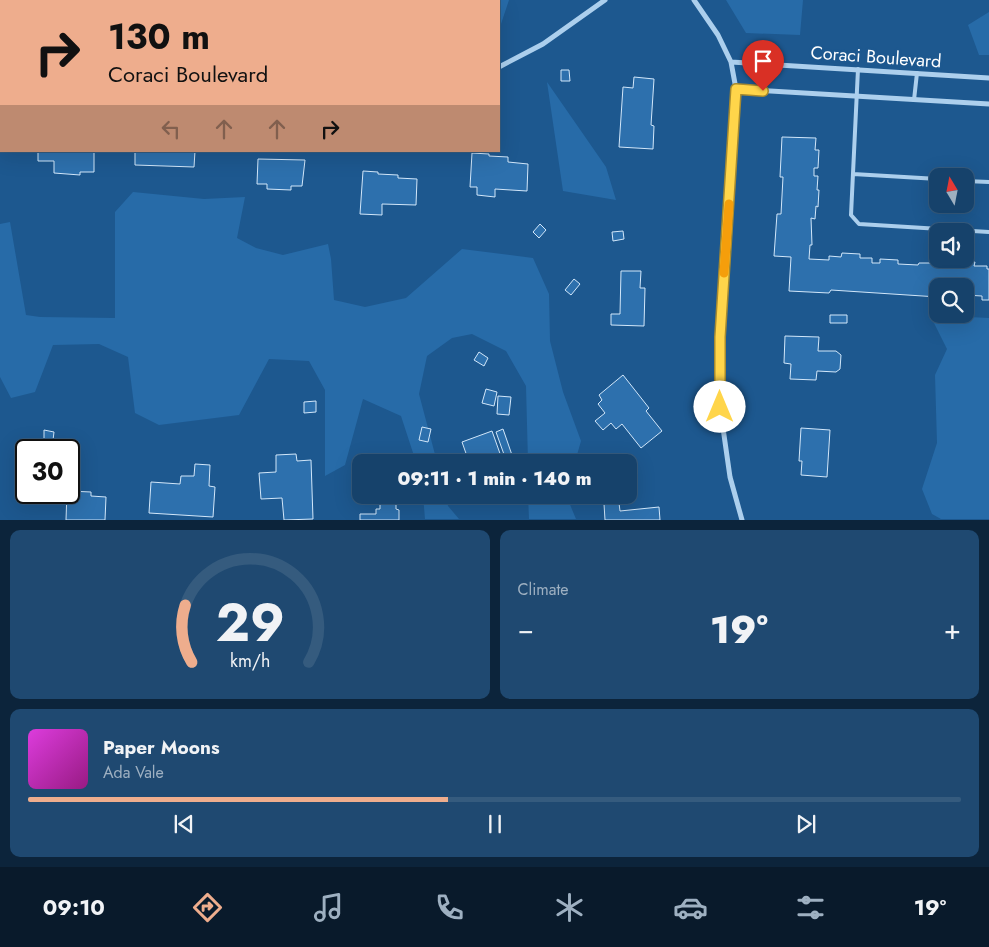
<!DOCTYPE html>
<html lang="en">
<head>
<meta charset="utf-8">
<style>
  :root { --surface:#16426b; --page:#1f4971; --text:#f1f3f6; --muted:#9eb0c1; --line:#355b7e; --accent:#eead8d }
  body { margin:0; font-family:Jost,sans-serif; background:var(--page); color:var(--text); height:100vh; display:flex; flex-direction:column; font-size:19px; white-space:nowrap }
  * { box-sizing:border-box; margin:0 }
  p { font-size:16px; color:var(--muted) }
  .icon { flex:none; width:28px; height:28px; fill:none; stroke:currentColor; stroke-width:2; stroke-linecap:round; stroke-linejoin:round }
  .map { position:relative; height:520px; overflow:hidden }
  .panel { display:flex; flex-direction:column; gap:10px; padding:10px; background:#0c243b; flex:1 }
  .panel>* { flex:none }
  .banner { position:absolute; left:0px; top:0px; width:500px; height:152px; box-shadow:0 5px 20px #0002,0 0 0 1px var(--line); background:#eead8d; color:#111; overflow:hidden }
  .needle { width:32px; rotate:350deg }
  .buttons { position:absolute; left:929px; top:168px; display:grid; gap:10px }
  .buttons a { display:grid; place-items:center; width:45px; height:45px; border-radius:10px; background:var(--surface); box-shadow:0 5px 20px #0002,0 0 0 1px var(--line); font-size:25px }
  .speed { position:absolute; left:15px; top:439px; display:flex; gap:10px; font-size:25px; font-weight:700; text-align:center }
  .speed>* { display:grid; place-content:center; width:65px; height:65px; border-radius:50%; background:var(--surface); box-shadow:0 5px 20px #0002,0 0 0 1px var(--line); line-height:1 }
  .speed .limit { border:2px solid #111; border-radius:8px; background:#fff; color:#111 }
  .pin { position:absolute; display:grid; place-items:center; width:42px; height:42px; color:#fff; margin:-51px -21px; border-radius:50% 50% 50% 0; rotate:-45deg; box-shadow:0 0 5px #0007 }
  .pin .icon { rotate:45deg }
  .me { position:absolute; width:55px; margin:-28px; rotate:0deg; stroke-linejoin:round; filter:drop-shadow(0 0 4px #0008) }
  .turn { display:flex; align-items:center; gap:18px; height:105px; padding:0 25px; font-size:22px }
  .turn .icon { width:65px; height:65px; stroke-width:2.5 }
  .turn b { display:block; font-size:35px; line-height:42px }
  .lanes { display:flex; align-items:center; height:48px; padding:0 25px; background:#0003; justify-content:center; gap:25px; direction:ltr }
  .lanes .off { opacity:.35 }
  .big { font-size:38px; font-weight:800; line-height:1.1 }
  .panel .card { flex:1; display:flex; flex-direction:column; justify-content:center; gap:8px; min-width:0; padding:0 18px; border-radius:10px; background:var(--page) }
  .panel .dial { align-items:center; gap:0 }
  .dial svg { height:130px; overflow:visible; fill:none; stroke:var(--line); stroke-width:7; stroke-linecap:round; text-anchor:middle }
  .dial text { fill:var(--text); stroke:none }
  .song { display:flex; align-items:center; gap:15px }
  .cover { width:60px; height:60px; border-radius:8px; background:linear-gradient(135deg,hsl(300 70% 55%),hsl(310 70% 35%)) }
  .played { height:5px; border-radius:2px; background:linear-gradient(90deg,var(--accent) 45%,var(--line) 45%) }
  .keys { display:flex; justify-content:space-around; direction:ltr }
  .heat { display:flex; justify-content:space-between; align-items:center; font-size:28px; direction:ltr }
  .panel .tiles { flex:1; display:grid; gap:10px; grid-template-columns:1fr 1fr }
  .card:last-child { grid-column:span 2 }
  .trip { position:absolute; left:352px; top:454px; width:285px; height:50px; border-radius:10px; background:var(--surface); box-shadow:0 5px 20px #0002,0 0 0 1px var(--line); font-weight:800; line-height:50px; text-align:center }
  .tabs { display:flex; height:80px; justify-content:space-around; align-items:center; background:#091a2b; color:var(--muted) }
  .tabs .icon { width:35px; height:35px }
  .tabs .on { color:var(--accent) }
  .tabs b { font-size:22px; color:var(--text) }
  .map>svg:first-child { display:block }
</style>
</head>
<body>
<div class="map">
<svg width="989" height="520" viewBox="0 0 989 520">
  <rect width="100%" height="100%" fill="#1d588f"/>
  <path fill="#276ba8" d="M242,0H509L499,30V1Z
    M726,0H803L800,35L746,33Z
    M989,12V55H979L968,25Z
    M547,82L606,167L616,200L563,191Z
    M133,192L204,199L245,197L237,238L256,248L283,255L328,244L331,259L334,300L365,307L406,298L462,249L533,258L549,294L550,341L563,392L581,441L575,462H528L526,386L506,351L472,334L452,338L427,356L419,394L437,462H416L401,416L363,399L345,465L325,476V390L309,361L269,359L239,415L159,425L135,413L128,357L99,344L53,345L35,392L11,398L0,377V224L10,222L26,315L40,317L115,318V212Z
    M930,315L989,318V519H941L932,514L922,489L937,443L935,375L947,349Z
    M423,495H445L448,506L459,519H425Z
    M528,495H566L576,519H529Z"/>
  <path fill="#2d70ad" stroke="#d2e7fa" d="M561,70H569L570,81H561Z
    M634,77L654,79L651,125L654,126L653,149L619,147L623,87L633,88Z
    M782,137L816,138L815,150H819L818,168H814V176H818L817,190H819L818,207L816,206L815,219L811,218L812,245H810L809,259L829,260V256L841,257L842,253L860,254V258H872V263H880V259L898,260V264L918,265L919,263H936V266L945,267V264H957L958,261L975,262L974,266H987V269H989V300H982V296L965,295V286H938V297L831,290L829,293L789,291L791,257L774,256L777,214H781L783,177H780Z
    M38,151H94V172H80V175L54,173V161H38Z
    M135,151H195L194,167L135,165Z
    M472,153L489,154V156L508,157V162L528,164L527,191L495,189V197L477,195V187H470Z
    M258,159L305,160L302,186H291V190L267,189V184H257Z
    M363,171L378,172V174L398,175V178L417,179L416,205L382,204V215L360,214Z
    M540,224L546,230L539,238L533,232Z
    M623,231L624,239L613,241L612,232Z
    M621,271H641L640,288H645L644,326L611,325V314H620Z
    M574,279L580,284L571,295L565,290Z
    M830,315H847V323H830Z
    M785,336L819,337L818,351H836L841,355L840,369L836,372L817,371L816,380L790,379L791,364L784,363Z
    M479,352L488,358L484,366L474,360Z
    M623,375L649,408L646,411L662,431L641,448L622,424L616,429L611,423L603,430L595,421L605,413L598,404L602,400L599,395Z
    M486,389L497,392L494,406L482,403Z
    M498,396L511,397L509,415L497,414Z
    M316,401V412L304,413V402Z
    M422,427L431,429L428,442L419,440Z
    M801,428L830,430L827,477L801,475L802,461H799Z
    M503,429L513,458L506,460L496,432Z
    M44,430L54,432L53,440L44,439Z
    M492,431L503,462H469L462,442Z
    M296,454L297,461L311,460L313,519L284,520L282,498L261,499L259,473L276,472V455Z
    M195,464L210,465L209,486L215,487L213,517L149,513L151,482L180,484L181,476H194Z
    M69,491L91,492V496L106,497L105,520H66L67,492Z
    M380,500L396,501V509L399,510V520H360V514H376V509H380Z
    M619,503L620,511L659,507L660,520H605L604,504Z"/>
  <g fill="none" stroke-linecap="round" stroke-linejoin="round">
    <path stroke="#accfed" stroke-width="4" d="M858,69L851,215L859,224L989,232
      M914,100L917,73
      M853,174L938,179
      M965,181L989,182"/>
    <path stroke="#accfed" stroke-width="5" d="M106,0V1
      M694,0L718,35L731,62L736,89L720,337V407L730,477L742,520
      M731,62L989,78
      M499,67L543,44L605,0
      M0,70H1
      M736,89L989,104"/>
  </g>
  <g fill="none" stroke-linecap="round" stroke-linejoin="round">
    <g stroke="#a68a30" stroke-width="12">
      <path id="route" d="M720,407V337L736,89L763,91"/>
    </g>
    <use href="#route" stroke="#ffd54a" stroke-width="9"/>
    <path stroke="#f59e0b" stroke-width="9" d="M724,273L729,204"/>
  </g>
  <g text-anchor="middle" stroke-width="5" stroke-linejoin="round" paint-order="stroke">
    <g font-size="18" fill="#fff" stroke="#1d588f">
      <text transform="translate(876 57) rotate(4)" y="6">Coraci Boulevard</text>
    </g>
  </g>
</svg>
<div class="buttons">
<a><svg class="needle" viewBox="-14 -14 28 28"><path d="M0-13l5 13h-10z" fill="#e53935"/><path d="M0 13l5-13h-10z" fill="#9eb0c1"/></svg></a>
<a><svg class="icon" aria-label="sound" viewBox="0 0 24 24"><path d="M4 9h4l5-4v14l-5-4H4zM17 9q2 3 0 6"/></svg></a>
<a><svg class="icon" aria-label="search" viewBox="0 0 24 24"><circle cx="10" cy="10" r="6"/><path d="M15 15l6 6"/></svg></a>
</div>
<div class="speed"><div class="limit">30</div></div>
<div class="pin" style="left:763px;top:91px;background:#d93025"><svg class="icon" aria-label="arrive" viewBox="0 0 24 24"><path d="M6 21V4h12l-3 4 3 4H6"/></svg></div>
<svg class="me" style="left:720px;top:407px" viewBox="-20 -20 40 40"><circle r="19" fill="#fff"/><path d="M0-13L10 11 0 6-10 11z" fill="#ffd54a"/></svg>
<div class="trip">09:11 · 1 min · 140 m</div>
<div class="banner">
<div class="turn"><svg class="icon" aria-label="right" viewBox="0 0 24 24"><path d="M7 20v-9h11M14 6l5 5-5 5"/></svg><div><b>130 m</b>Coraci Boulevard</div></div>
<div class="lanes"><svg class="icon off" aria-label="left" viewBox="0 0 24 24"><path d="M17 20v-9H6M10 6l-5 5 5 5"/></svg><svg class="icon off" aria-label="ahead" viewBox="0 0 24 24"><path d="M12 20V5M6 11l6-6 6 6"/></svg><svg class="icon off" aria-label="ahead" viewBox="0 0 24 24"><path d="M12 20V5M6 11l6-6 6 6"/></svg><svg class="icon" aria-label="right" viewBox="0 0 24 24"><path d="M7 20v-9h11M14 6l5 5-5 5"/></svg></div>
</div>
</div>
<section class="panel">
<div class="tiles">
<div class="card dial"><svg viewBox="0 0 100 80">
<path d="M14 69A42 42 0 1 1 86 69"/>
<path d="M14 69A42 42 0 0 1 10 34" stroke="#eead8d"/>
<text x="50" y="56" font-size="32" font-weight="700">29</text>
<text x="50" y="72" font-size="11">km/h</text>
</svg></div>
<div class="card"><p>Climate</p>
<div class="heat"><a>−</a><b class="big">19°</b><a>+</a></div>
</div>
<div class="card">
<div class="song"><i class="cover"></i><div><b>Paper Moons</b><p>Ada Vale</p></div></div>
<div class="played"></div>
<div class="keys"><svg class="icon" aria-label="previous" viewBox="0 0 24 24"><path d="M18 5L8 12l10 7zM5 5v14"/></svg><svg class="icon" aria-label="pause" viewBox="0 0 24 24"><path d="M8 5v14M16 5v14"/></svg><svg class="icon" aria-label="next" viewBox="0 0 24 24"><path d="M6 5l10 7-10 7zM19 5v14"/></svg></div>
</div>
</div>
</section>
<nav class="tabs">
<b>09:10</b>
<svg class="icon on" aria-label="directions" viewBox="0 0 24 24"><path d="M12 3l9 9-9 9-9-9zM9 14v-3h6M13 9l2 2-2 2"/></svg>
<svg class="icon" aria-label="music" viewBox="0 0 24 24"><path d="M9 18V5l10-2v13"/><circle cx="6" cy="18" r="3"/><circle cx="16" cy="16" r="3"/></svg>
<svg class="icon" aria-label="phone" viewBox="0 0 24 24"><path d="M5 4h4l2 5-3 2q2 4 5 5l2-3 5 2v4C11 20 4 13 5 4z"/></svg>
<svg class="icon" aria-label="climate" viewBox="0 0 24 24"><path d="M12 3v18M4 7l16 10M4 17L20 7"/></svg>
<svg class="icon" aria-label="car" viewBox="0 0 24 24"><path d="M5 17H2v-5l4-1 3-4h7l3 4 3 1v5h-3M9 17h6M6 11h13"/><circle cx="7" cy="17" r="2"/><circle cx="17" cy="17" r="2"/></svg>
<svg class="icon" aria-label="filters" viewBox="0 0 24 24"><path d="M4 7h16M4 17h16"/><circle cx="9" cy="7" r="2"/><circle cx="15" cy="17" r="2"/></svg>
<b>19°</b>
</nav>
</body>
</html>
